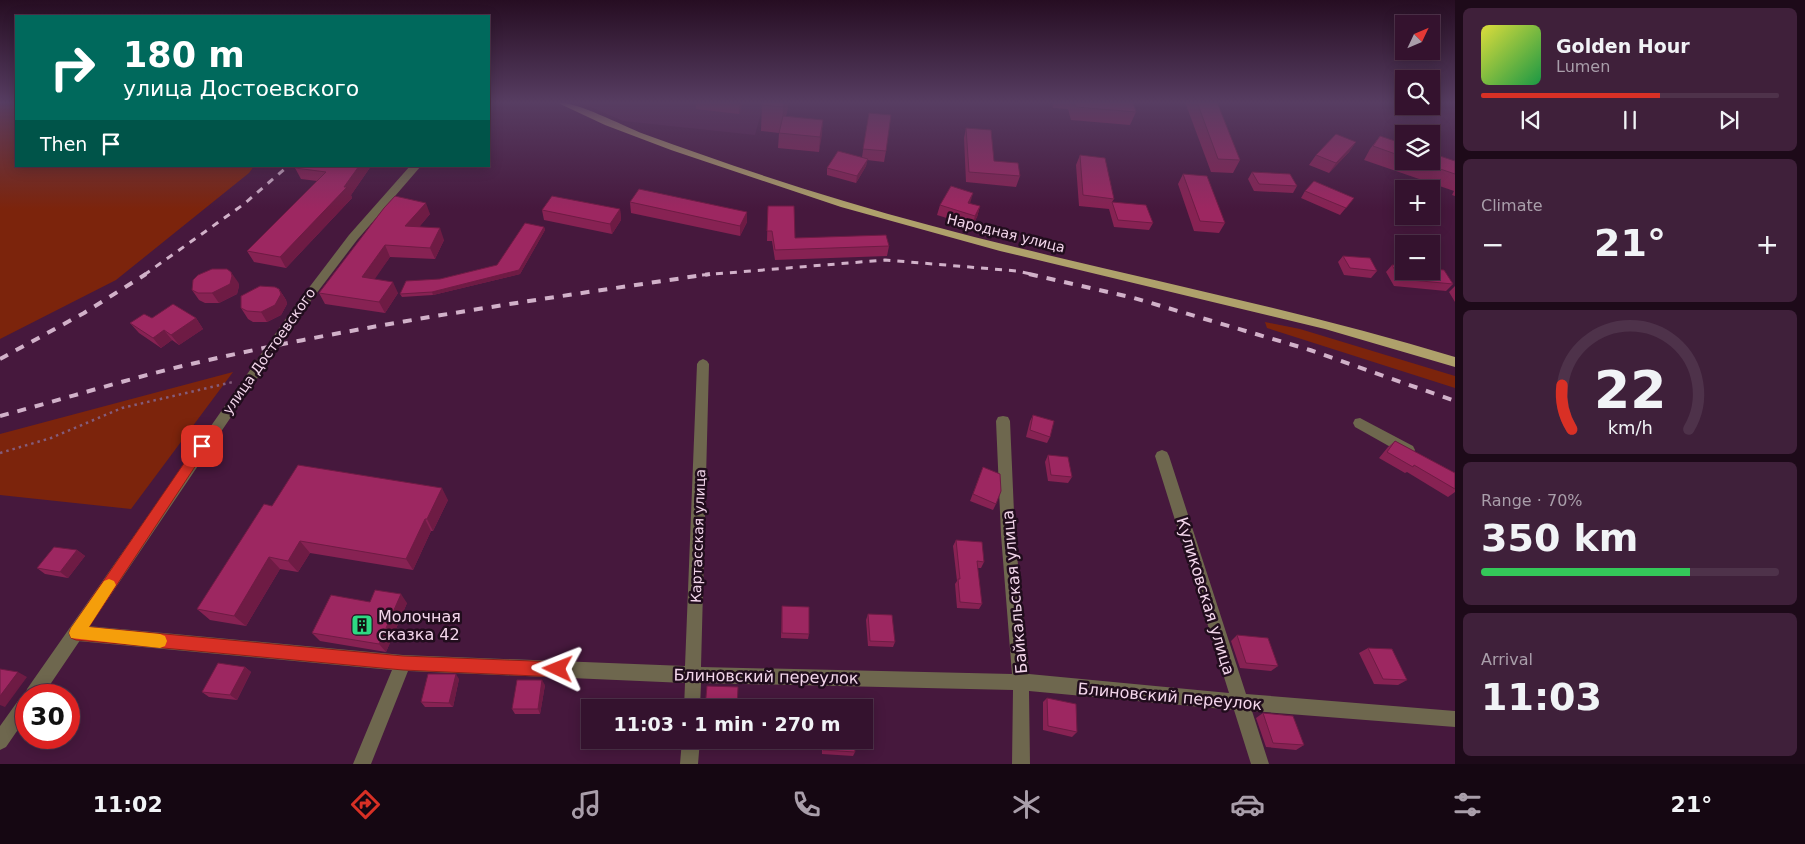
<!DOCTYPE html>
<html lang="en">
<head>
<meta charset="utf-8">
<style>
  :root { --surface:#34122e; --page:#3f203a; --text:#f1f3f6; --muted:#a99eaa; --line:#4e324a; --accent:#d93025 }
  body { margin:0; font-family:"DejaVu Sans",sans-serif; background:var(--page); color:var(--text); height:100vh; display:flex; flex-direction:column; font-size:19px; white-space:nowrap }
  * { box-sizing:border-box; margin:0 }
  p { font-size:16px; color:var(--muted) }
  .icon { flex:none; width:28px; height:28px; fill:none; stroke:currentColor; stroke-width:2; stroke-linecap:round; stroke-linejoin:round }
  .map { position:relative; flex:1; overflow:hidden }
  .drawer { display:flex; flex-direction:column; gap:8px; padding:8px; background:#1d0a19; width:350px }
  .drawer>* { flex:none }
  .guide { position:absolute; left:15px; top:15px; width:475px; height:152px; border-radius:0px; box-shadow:0 2px 12px #0003,0 0 0 1px var(--line); background:#00695c; color:#fff; overflow:hidden }
  .needle { width:32px; rotate:46deg }
  .tools { position:absolute; left:1395px; top:15px; display:grid; gap:10px }
  .tools a { display:grid; place-items:center; width:45px; height:45px; border-radius:0px; background:var(--surface); box-shadow:0 2px 12px #0003,0 0 0 1px var(--line); font-size:25px }
  .speed { position:absolute; left:15px; top:684px; display:flex; gap:10px; font-size:25px; font-weight:700; text-align:center }
  .speed>* { display:grid; place-content:center; width:65px; height:65px; border-radius:50%; background:var(--surface); box-shadow:0 2px 12px #0003,0 0 0 1px var(--line); line-height:1 }
  .speed .limit { border:8px solid #d22; background:#fff; color:#111 }
  .pin { position:absolute; display:grid; place-items:center; width:42px; height:42px; color:#fff; margin:-21px; border-radius:10px; box-shadow:0 2px 8px #0006 }
  .me { position:absolute; width:55px; margin:-28px; rotate:272deg; stroke-linejoin:round; filter:drop-shadow(0 0 4px #0008) }
  .turn { display:flex; align-items:center; gap:18px; height:105px; padding:0 25px; font-size:22px }
  .turn .icon { width:65px; height:65px; stroke-width:2.5 }
  .turn b { display:block; font-size:35px; line-height:42px }
  .then { display:flex; align-items:center; height:48px; padding:0 25px; background:#0003; gap:10px; font-size:19px }
  .big { font-size:38px; font-weight:700; line-height:1.1 }
  .drawer .card { flex:1; display:flex; flex-direction:column; justify-content:center; gap:8px; min-width:0; padding:0 18px; border-radius:8px; background:var(--page) }
  .drawer .dial { align-items:center; gap:0 }
  .dial svg { height:130px; overflow:visible; fill:none; stroke:var(--line); stroke-width:7; stroke-linecap:round; text-anchor:middle }
  .dial text { fill:var(--text); stroke:none }
  .song { display:flex; align-items:center; gap:15px }
  .cover { width:60px; height:60px; border-radius:8px; background:linear-gradient(135deg,hsl(60 70% 55%),hsl(140 70% 35%)) }
  .played { height:5px; border-radius:2px; background:linear-gradient(90deg,var(--accent) 60%,var(--line) 60%) }
  .keys { display:flex; justify-content:space-around; direction:ltr }
  .heat { display:flex; justify-content:space-between; align-items:center; font-size:28px; direction:ltr }
  .charge { height:8px; border-radius:4px; background:linear-gradient(90deg,#34c759 70%,var(--line) 0) }
  .trip { position:absolute; left:581px; top:699px; width:292px; height:50px; border-radius:0px; background:var(--surface); box-shadow:0 2px 12px #0003,0 0 0 1px var(--line); font-weight:700; line-height:50px; text-align:center }
  .menu { display:flex; height:80px; justify-content:space-around; align-items:center; background:#150712; color:var(--muted) }
  .menu .icon { width:35px; height:35px }
  .menu .active { color:var(--accent) }
  .menu b { font-size:22px; color:var(--text) }
  main { display:flex; flex:1; min-height:0 }
  .map>svg:first-child { display:block }
</style>
</head>
<body>
<main>
<div class="map">
<svg width="1455" height="764" viewBox="0 0 1455 764">
  <rect width="100%" height="100%" fill="#46183d"/>
  <path fill="#531e49" d="M579,102H764L755,135L623,121Z"/>
  <path fill="#7c240c" d="M0,102H16V166H254L249,173L116,280L0,339Z
    M1265,322L1300,329L1455,376V388L1267,328Z
    M233,372L131,509L0,495V434Z"/>
  <g fill="none" stroke-linecap="round" stroke-linejoin="round">
    <path stroke="#845c7b" stroke-width="2.5" stroke-dasharray="2.5 4" stroke-linecap="butt" d="M0,453L51,438L122,408L233,382"/>
    <path fill="#6e674e" fill-rule="evenodd" d="M703,359L707,361L709,364L701,667L1012,674L1001,535L996,421L998,417L1003,416L1008,417L1010,421L1015,535L1029,674L1229,693L1155,456L1157,452L1162,450L1167,452L1169,456L1246,694L1455,711V727L1252,711L1269,764H1251L1234,710L1029,691L1030,764H1012L1013,690L701,683L700,708H684L685,683L408,671L371,764H353L392,670L77,641L71,638L69,633L71,628L77,625L403,655L685,666L697,364L699,361Z
      M1360,418L1413,446L1415,450L1413,454L1408,456L1403,454L1355,427L1353,423L1355,419Z
      M682,740H700L698,764H680Z"/>
    <path fill="#6e674e" fill-rule="evenodd" d="M410,166H421L357,240L300,315L43,695H26V718L6,747L0,750V726L20,698L25,696L27,689L292,310L349,235Z"/>
    <path fill="#afa16b" fill-rule="evenodd" d="M556,102C578,102 621,125 644,134C710,158 777,181 844,201C1046,262 1254,296 1455,357V367L1325,329L1000,251L841,207L671,150L605,125Z"/>
    <path stroke="#d1b1c9" stroke-width="3" stroke-dasharray="7 7" stroke-linecap="butt" d="M144,275L244,204L288,166
      M702,275L885,260L1017,271L1035,275"/>
    <path stroke="#d1b1c9" stroke-width="4" stroke-dasharray="9 9" stroke-linecap="butt" d="M1029,274L1134,298L1310,350L1455,401
      M0,359L84,313L146,274
      M0,416C68,398 136,376 204,361C371,323 541,299 710,274"/>
  </g>
  <path fill="#872253" d="M696,102H743L739,114L696,109Z
    M762,102H789L786,116L823,120L819,152L778,148L779,133L761,131Z
    M1052,102H1133L1136,112L1130,125L1071,120L1068,109L1053,108Z
    M1185,102H1217L1240,160L1233,173L1211,172Z
    M869,113L886,151L884,162L867,160L866,166L856,183L827,175V168L862,157Z
    M966,128L994,161L1020,176L1016,187L966,182L964,138Z
    M1380,136L1404,144V161H1455V196L1452,195L1454,191L1364,160L1370,149Z
    M1356,142L1349,152L1329,173L1309,165L1316,155Z
    M1080,155L1114,199L1112,202L1153,223L1149,230L1114,227L1109,209L1079,206L1076,165Z
    M297,166H371L351,195L352,198L286,268L254,262L247,251L317,181L301,179L295,168Z
    M1252,172L1297,186L1293,193L1254,191L1248,179Z
    M1183,174L1225,223L1219,233L1194,231L1178,184Z
    M1305,191L1354,198L1340,215L1301,198Z
    M630,202L747,212V222L740,236L631,213Z
    M940,205L980,206L977,217L972,226L937,215Z
    M768,206L795,238L889,246L887,256L775,260L772,241H767Z
    M384,208L430,214L419,227L444,240L435,259L390,257L374,279L398,293L385,313L325,304L319,293Z
    M620,209L621,220L612,234L544,220L542,210Z
    M544,227L545,230L520,274L433,295L402,297L400,294L440,279L497,265Z
    M1343,256L1377,271L1371,278L1344,275L1338,262Z
    M1392,265L1453,284L1446,291L1394,286L1386,272Z
    M238,282L239,286L237,294L219,303H205L199,300L192,290Z
    M1455,286V302L1449,292Z
    M279,289L286,300L287,304L281,315L267,322H253L248,319L241,308Z
    M152,318H196L203,329L179,345L172,340L161,348L139,333L130,323Z
    M1033,415L1050,437L1047,443L1026,437L1030,421Z
    M1395,441L1455,473V492L1448,497L1407,472L1405,473L1379,458L1388,447Z
    M1048,455L1072,477L1068,483L1048,481L1045,462Z
    M983,467L996,504L993,510L970,501Z
    M448,500L433,531H431L413,570L310,553L298,572L280,569L246,626L210,620L197,609L272,506Z
    M956,540L984,562L981,568H977L982,604L979,609L957,608L955,584L957,581L953,546Z
    M77,550L85,556L68,578L45,574L37,568Z
    M370,602L407,603L386,652L320,641L312,633Z
    M782,606L809,634L808,639L781,638Z
    M868,614L895,642L893,647L868,646L866,620Z
    M1237,635L1278,666L1271,671L1240,668L1231,641Z
    M1368,648L1407,680L1398,685L1374,684L1359,653Z
    M245,667L251,672L237,700L209,697L202,692Z
    M459,679L453,707H425L421,702Z
    M545,685L540,714H515L512,709Z
    M1047,698L1077,732L1072,737L1043,730V702Z
    M1263,713L1304,745L1296,750L1266,747L1256,718Z
    M822,740H854L855,752L853,756L822,754Z"/>
  <path fill="#6e1b44" d="M740,102H743L739,114V104Z
    M784,102H789L782,133L783,107Z
    M823,120L822,135L819,152L820,137Z
    M1356,142L1349,152L1329,173L1336,163Z
    M868,159L866,166L856,183L857,176Z
    M359,166H371L351,195L352,198L286,268L280,257L344,187Z
    M973,193L970,204L968,203Z
    M426,203L430,214L410,238L405,226Z
    M980,206L977,217L972,226L975,216Z
    M620,209L621,220L612,234L610,224Z
    M747,212V222L740,236V226Z
    M544,227L545,230L520,274L433,295L432,292L519,270Z
    M440,228L444,240L435,259L430,248Z
    M385,245L390,257L368,289L362,277Z
    M231,272L238,282L239,286L237,294L219,303L212,293Z
    M393,282L398,293L385,313L379,302Z
    M279,289L286,300L287,304L281,315L267,322L261,312Z
    M196,318L203,329L179,345L171,335Z
    M164,330L172,340L161,348L153,338Z
    M442,488L448,500L433,531L427,519Z
    M425,519L431,531L413,570L406,559Z
    M300,541L310,553L298,572L288,561Z
    M77,550L85,556L68,578L60,572Z
    M269,557L280,569L246,626L234,616Z
    M401,594L407,603L386,652L379,644Z
    M245,667L251,672L237,700L230,695Z
    M18,672L27,677L5,707L0,705V696Z
    M456,674L459,679L453,707L449,703Z
    M542,680L545,685L540,714L538,709Z"/>
  <path fill="#9d2761" stroke="#6e1b44" d="M727,102H740L739,104Z
    M762,102H784L783,107L762,105Z
    M1074,102H1133L1136,112L1076,107Z
    M1197,102H1217L1240,160L1218,159Z
    M869,113L891,115L886,151L863,149Z
    M783,116L823,120L820,137L779,133Z
    M966,128L991,130L994,161L1018,163L1020,176L969,172Z
    M1336,134L1356,142L1336,163L1316,155Z
    M1380,136L1404,144V157L1373,146Z
    M838,151L868,159L857,176L827,168Z
    M1431,153L1455,161V174L1417,161H1431Z
    M1080,155L1105,158L1114,199L1083,195Z
    M297,166H359L344,187H347L280,257L247,251L326,172L295,168Z
    M1252,172L1290,174L1297,186L1259,184Z
    M1183,174L1207,176L1225,223L1200,221Z
    M1314,181L1354,198L1346,208L1305,191Z
    M951,186L973,193L968,203L980,206L975,216L940,205Z
    M639,189L747,212L740,226L630,202Z
    M395,196L426,203L405,226L440,228L430,248L385,245L362,277L393,282L379,302L319,293L384,208Z
    M552,196L620,209L610,224L542,210Z
    M1112,202L1146,205L1153,223L1118,220Z
    M768,206H794L795,238L886,235L889,246L775,250L772,231H767Z
    M525,223L544,227L519,270L432,292L400,294L406,281L440,279L497,265Z
    M1343,256L1370,258L1377,271L1350,268Z
    M1392,265L1404,266V271H1431V269L1444,270L1453,284L1400,279Z
    M212,269H227L231,272L232,276L230,284L212,293H198L192,290L193,280L198,275Z
    M260,286L275,287L279,289L281,294L275,305L261,312L247,311L241,308V296Z
    M173,304L196,318L171,335L164,330L153,338L130,323L144,314L152,318Z
    M1033,415L1054,421L1050,437L1030,430Z
    M1395,441L1455,473V489L1414,465L1413,467L1387,452Z
    M1048,455L1068,457L1072,477L1051,475Z
    M298,465L442,488L427,519H425L406,559L300,541L288,561L269,557L234,616L197,609L264,504L272,506Z
    M983,467L1000,474L1001,491L996,504L973,494Z
    M956,540L982,542L984,562L977,561L982,604L960,602L958,579H960Z
    M54,547L77,550L60,572L37,568Z
    M375,590L401,594L379,644L312,633L331,595L370,602Z
    M782,606L809,607V634L782,633Z
    M868,614L892,615L895,642L870,641Z
    M1237,635L1268,638L1278,666L1246,663Z
    M1368,648L1392,649L1407,680L1383,679Z
    M218,663L245,667L230,695L202,692Z
    M0,669L18,672L0,696Z
    M428,674H456L449,703L421,702Z
    M517,680H542L538,709H512Z
    M707,686L738,687L737,708H705Z
    M1047,698L1076,704L1077,732L1048,726Z
    M1263,713L1293,716L1304,745L1273,743Z
    M823,740H854L855,752L823,750Z"/>
  <linearGradient id="sky" x2="0" y2="1"><stop stop-color="#260d22"/><stop offset="0.49" stop-color="#573d62"/><stop offset="1" stop-color="#573d62" stop-opacity="0"/></linearGradient>
  <rect width="1455" height="209" fill="url(#sky)"/>
  <path fill="#d93025" stroke="#8d1f18" d="M202,441L206,443L208,446L206,450L89,627L403,656L558,662L563,664L566,669L563,674L558,677L403,670L76,640L71,638L69,633L71,628L198,443Z"/>
  <path fill="#f59e0b" d="M109,579L114,581L116,585L89,627L160,634L165,636L167,641L165,646L160,648L71,638L69,633L71,628L104,581Z"/>
  <defs>
    <g id="building-square" transform="scale(1.125)"><rect x="-9" y="-9" width="18" height="18" rx="4" fill="#2ed883" stroke="#210d1d"/><path d="M-4-6H4V6H1V3H-1V6H-4ZM-2.5-4.3h1.7v1.8h-1.7ZM.8-4.3h1.7v1.8H.8ZM-2.5-1h1.7V.8h-1.7ZM.8-1h1.7V.8H.8Z" fill="#111"/></g>
  </defs>
  <g fill-rule="evenodd">
    <use href="#building-square" x="362" y="625"/>
  </g>
  <g text-anchor="middle" stroke-width="5" stroke-linejoin="round" paint-order="stroke">
    <g font-size="14" fill="#f3d6eb" stroke="#210d1d">
      <text transform="translate(1006 233) rotate(14)" y="5">Народная улица</text>
      <text transform="translate(269 351) rotate(-55)" y="5">улица Достоевского</text>
      <text transform="translate(698 536) rotate(-88)" y="5">Картасская улица</text>
    </g>
    <g font-size="16" fill="#f3d6eb" stroke="#210d1d">
      <text transform="translate(1014 592) rotate(-95)" y="6">Байкальская улица</text>
      <text transform="translate(1206 596) rotate(73)" y="6">Куликовская улица</text>
      <text transform="translate(766 676) rotate(1)" y="6">Блиновский переулок</text>
      <text transform="translate(1170 696) rotate(5)" y="6">Блиновский переулок</text>
    </g>
    <g font-size="16" fill="#f3d6eb" stroke="#210d1d" text-anchor="start">
      <text x="378" y="622">Молочная<tspan x="378" dy="18">сказка 42</tspan></text>
    </g>
  </g>
</svg>
<div class="tools">
<a><svg class="needle" viewBox="-14 -14 28 28"><path d="M0-13l5 13h-10z" fill="#e53935"/><path d="M0 13l5-13h-10z" fill="#a99eaa"/></svg></a>
<a><svg class="icon" aria-label="search" viewBox="0 0 24 24"><circle cx="10" cy="10" r="6"/><path d="M15 15l6 6"/></svg></a>
<a><svg class="icon" aria-label="layers" viewBox="0 0 24 24"><path d="M12 4l9 5-9 5-9-5zM3 14l9 5 9-5"/></svg></a>
<a>+</a>
<a>−</a>
</div>
<div class="speed"><div class="limit">30</div></div>
<div class="pin" style="left:202px;top:446px;background:#d93025"><svg class="icon" aria-label="arrive" viewBox="0 0 24 24"><path d="M6 21V4h12l-3 4 3 4H6"/></svg></div>
<svg class="me" style="left:558px;top:669px" viewBox="-20 -20 40 40"><path d="M0-17L14 15 0 8-14 15z" fill="#d93025" stroke="#fff" stroke-width="4"/></svg>
<div class="trip">11:03 · 1 min · 270 m</div>
<div class="guide">
<div class="turn"><svg class="icon" aria-label="right" viewBox="0 0 24 24"><path d="M7 20v-9h11M14 6l5 5-5 5"/></svg><div><b>180 m</b>улица Достоевского</div></div>
<div class="then">Then<svg class="icon" aria-label="arrive" viewBox="0 0 24 24"><path d="M6 21V4h12l-3 4 3 4H6"/></svg></div>
</div>
</div>
<section class="drawer">
<div class="card">
<div class="song"><i class="cover"></i><div><b>Golden Hour</b><p>Lumen</p></div></div>
<div class="played"></div>
<div class="keys"><svg class="icon" aria-label="previous" viewBox="0 0 24 24"><path d="M18 5L8 12l10 7zM5 5v14"/></svg><svg class="icon" aria-label="pause" viewBox="0 0 24 24"><path d="M8 5v14M16 5v14"/></svg><svg class="icon" aria-label="next" viewBox="0 0 24 24"><path d="M6 5l10 7-10 7zM19 5v14"/></svg></div>
</div>
<div class="card"><p>Climate</p>
<div class="heat"><a>−</a><b class="big">21°</b><a>+</a></div>
</div>
<div class="card dial"><svg viewBox="0 0 100 80">
<path d="M14 69A42 42 0 1 1 86 69"/>
<path d="M14 69A42 42 0 0 1 8 42" stroke="#d93025"/>
<text x="50" y="56" font-size="32" font-weight="700">22</text>
<text x="50" y="72" font-size="11">km/h</text>
</svg></div>
<div class="card"><p>Range · 70%</p><b class="big">350 km</b><div class="charge"></div></div>
<div class="card"><p>Arrival</p><b class="big">11:03</b></div>
</section>
</main>
<nav class="menu">
<b>11:02</b>
<svg class="icon active" aria-label="directions" viewBox="0 0 24 24"><path d="M12 3l9 9-9 9-9-9zM9 14v-3h6M13 9l2 2-2 2"/></svg>
<svg class="icon" aria-label="music" viewBox="0 0 24 24"><path d="M9 18V5l10-2v13"/><circle cx="6" cy="18" r="3"/><circle cx="16" cy="16" r="3"/></svg>
<svg class="icon" aria-label="phone" viewBox="0 0 24 24"><path d="M5 4h4l2 5-3 2q2 4 5 5l2-3 5 2v4C11 20 4 13 5 4z"/></svg>
<svg class="icon" aria-label="climate" viewBox="0 0 24 24"><path d="M12 3v18M4 7l16 10M4 17L20 7"/></svg>
<svg class="icon" aria-label="car" viewBox="0 0 24 24"><path d="M5 17H2v-5l4-1 3-4h7l3 4 3 1v5h-3M9 17h6M6 11h13"/><circle cx="7" cy="17" r="2"/><circle cx="17" cy="17" r="2"/></svg>
<svg class="icon" aria-label="filters" viewBox="0 0 24 24"><path d="M4 7h16M4 17h16"/><circle cx="9" cy="7" r="2"/><circle cx="15" cy="17" r="2"/></svg>
<b>21°</b>
</nav>
</body>
</html>
